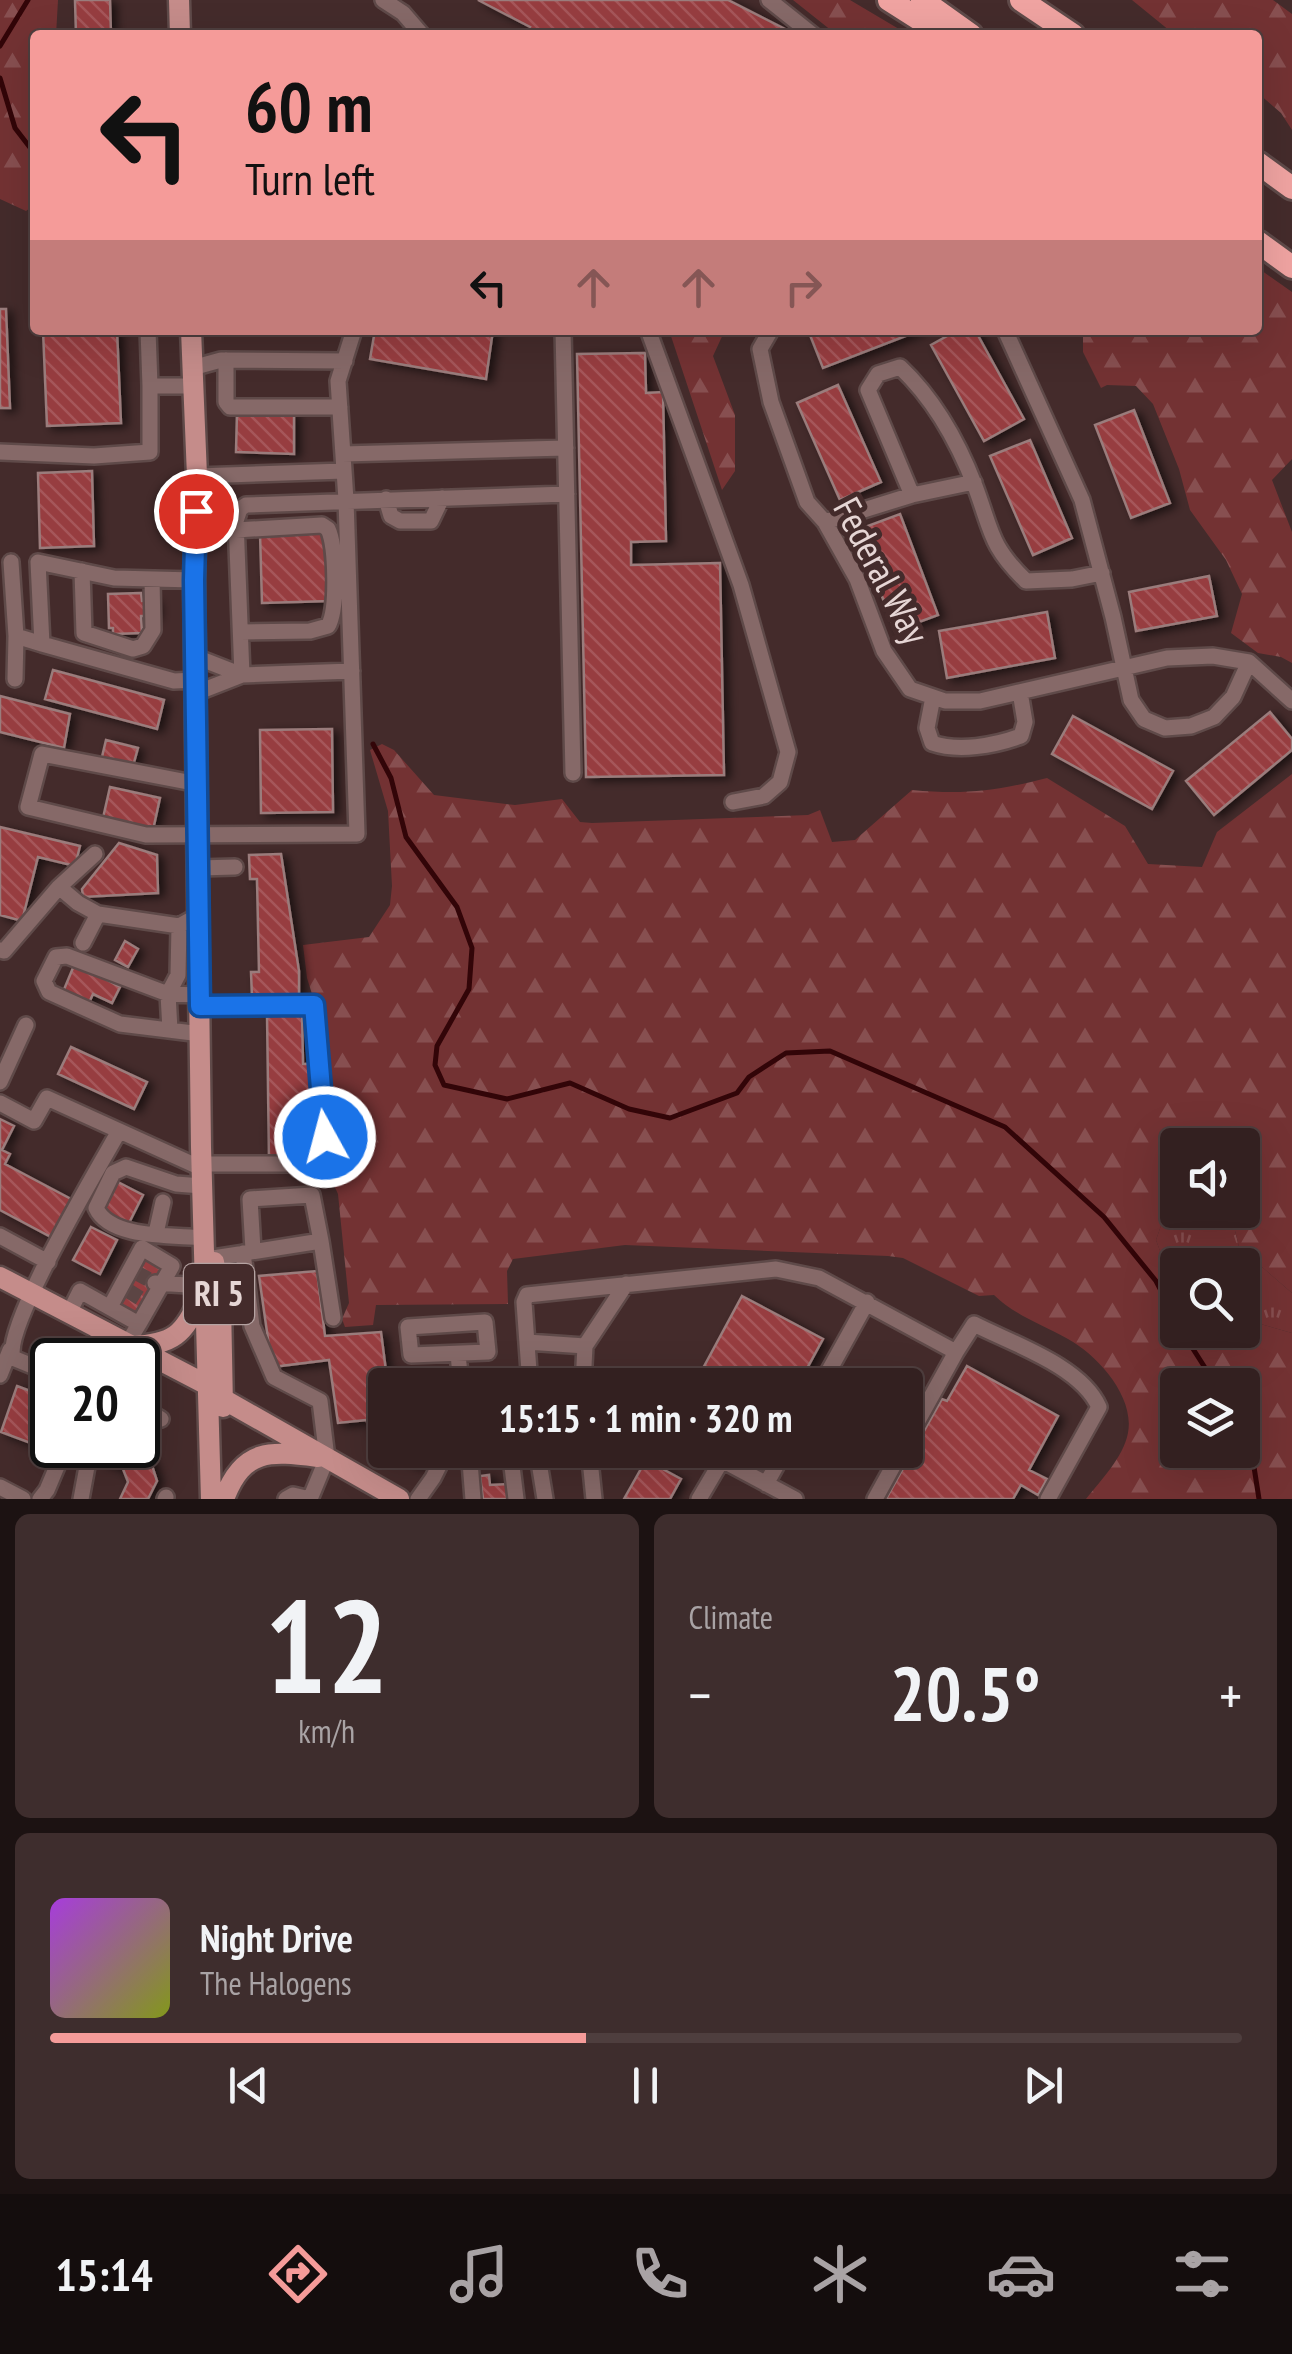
<!DOCTYPE html>
<html lang="en">
<head>
<meta charset="utf-8">
<style>
  :root { --surface:#332020; --page:#3e2d2d; --text:#f1f3f6; --muted:#a9a3a5; --line:#4e3e3e; --accent:#f59b99 }
  body { margin:0; font-family:"PT Sans Narrow",sans-serif; background:var(--page); color:var(--text); height:100vh; display:flex; flex-direction:column; font-size:38px; white-space:nowrap }
  * { box-sizing:border-box; margin:0 }
  p { font-size:32px; color:var(--muted) }
  .icon { flex:none; width:55px; height:55px; fill:none; stroke:currentColor; stroke-width:2; stroke-linecap:round; stroke-linejoin:round }
  .map { position:relative; height:1499px; overflow:hidden }
  .side { display:flex; flex-direction:column; gap:15px; padding:15px; background:#1c1212; flex:1 }
  .side>* { flex:none }
  .top-card { position:absolute; left:30px; top:30px; width:1232px; height:305px; border-radius:10px; box-shadow:0 10px 40px #0002,0 0 0 2px var(--line); background:#f59b99; color:#111; overflow:hidden }
  .controls { position:absolute; left:1160px; top:1128px; display:grid; gap:20px }
  .controls a { display:grid; place-items:center; width:100px; height:100px; border-radius:10px; background:var(--surface); box-shadow:0 10px 40px #0002,0 0 0 2px var(--line); font-size:50px }
  .speed { position:absolute; left:30px; top:1338px; display:flex; gap:20px; font-size:50px; font-weight:700; text-align:center }
  .speed>* { display:grid; place-content:center; width:130px; height:130px; border-radius:50%; background:var(--surface); box-shadow:0 10px 40px #0002,0 0 0 2px var(--line); line-height:1 }
  .speed .limit { border:5px solid #111; border-radius:15px; background:#fff; color:#111 }
  .pin { position:absolute; display:grid; place-items:center; width:85px; height:85px; color:#fff; margin:-42px; border:5px solid #fff; border-radius:50%; box-shadow:0 2px 10px #0007 }
  .me { position:absolute; width:110px; margin:-55px; rotate:353deg; stroke-linejoin:round; filter:drop-shadow(0 0 8px #0008) }
  .turn { display:flex; align-items:center; gap:35px; height:210px; padding:0 50px; font-size:45px }
  .turn .icon { width:130px; height:130px; stroke-width:2.5 }
  .turn b { display:block; font-size:70px; line-height:85px }
  .lanes { display:flex; align-items:center; height:95px; padding:0 50px; background:#0003; justify-content:center; gap:50px; direction:ltr }
  .lanes .off { opacity:.35 }
  .big { font-size:75px; font-weight:600; line-height:1.1 }
  .side .widget { flex:1; display:flex; flex-direction:column; justify-content:center; gap:15px; min-width:0; padding:0 35px; border-radius:15px; background:var(--page) }
  .side .dial { align-items:center; gap:0 }
  .dial b { font-size:130px; line-height:1 }
  .song { display:flex; align-items:center; gap:30px }
  .cover { width:120px; height:120px; border-radius:15px; background:linear-gradient(135deg,hsl(280 70% 55%),hsl(70 70% 35%)) }
  .played { height:10px; border-radius:5px; background:linear-gradient(90deg,var(--accent) 45%,var(--line) 45%) }
  .keys { display:flex; justify-content:space-around; direction:ltr }
  .heat { display:flex; justify-content:space-between; align-items:center; font-size:55px; direction:ltr }
  .side .tiles { flex:1; display:grid; gap:15px; grid-template-columns:1fr 1fr }
  .widget:last-child { grid-column:span 2 }
  .trip { position:absolute; left:368px; top:1368px; width:555px; height:100px; border-radius:10px; background:var(--surface); box-shadow:0 10px 40px #0002,0 0 0 2px var(--line); font-weight:600; line-height:100px; text-align:center }
  .menu { display:flex; height:160px; justify-content:space-around; align-items:center; background:#140d0d; color:var(--muted) }
  .menu .icon { width:70px; height:70px }
  .menu .selected { color:var(--accent) }
  .menu b { font-size:45px; color:var(--text) }
  .map>svg:first-child { display:block }
</style>
</head>
<body>
<div class="map">
<svg width="1292" height="1499" viewBox="0 0 1292 1499">
  <defs>
    <pattern id="grass-tufts" width="24" height="20" patternUnits="userSpaceOnUse" patternTransform="scale(2.5)"><rect width="24" height="20" fill="#733233"/><path d="M3 7l-1-3M5 7V3M7 7l1-3M15 17l-1-3M17 17v-4M19 17l1-3" fill="none" stroke="#874f50"/></pattern>
    <pattern id="forest-firs" width="22" height="20" patternUnits="userSpaceOnUse" patternTransform="scale(2.5)"><rect width="22" height="20" fill="#733233"/><path d="M5 1l3.5 6h-7zM16 11l3.5 6h-7z" fill="#874f50"/></pattern>
    <pattern id="building-back-hatch" width="6" height="6" patternUnits="userSpaceOnUse" patternTransform="scale(2.5)"><rect width="6" height="6" fill="#973c3f"/><path d="M-1 5l2 2M0 0l6 6M5-1l2 2" fill="none" stroke="#a6575a"/></pattern>
    <filter id="shadow"><feDropShadow dx="5.5" dy="3" stdDeviation="5" flood-color="#0009"/></filter>
  </defs>
  <rect width="100%" height="100%" fill="#442b2b"/>
  <path fill="url(#grass-tufts)" d="M1177,1210H1230L1239,1247L1292,1293V1333L1243,1319L1242,1265H1178L1177,1281L1167,1270L1156,1240L1165,1214Z"/>
  <path fill="url(#forest-firs)" fill-rule="evenodd" d="M0,0H58L56,35H35V204L26,211L0,199Z
    M793,0H850L909,35H837Z
    M1132,0H1273L1292,14V130L1281,113L1258,93V35H1175Z
    M1258,268L1292,292V459L1272,480L1292,532V663L1281,657L1258,653L1231,633L1242,594L1226,560L1190,510L1179,469L1153,404L1136,386L1107,385L1101,388L1083,352V330H1258Z
    M669,330H725L713,356L735,415V471L722,490Z
    M382,744L394,750L434,795L515,805L562,799L580,822L592,823L808,815L820,810L832,842L855,840L912,790C965,795 996,791 1047,778L1125,826L1148,864L1202,867L1217,832L1292,774V1293L1239,1247L1230,1210H1242V1145H1178L1177,1210L1165,1214L1156,1240L1167,1270L1177,1281L1178,1330H1242L1243,1319L1292,1333V1499H1086C1101,1480 1123,1458 1128,1433C1135,1396 1097,1355 1068,1339C1041,1324 1016,1316 994,1295L979,1296L903,1258L888,1256L625,1245L513,1259L507,1271L508,1304L376,1305L373,1325L345,1327L342,1319L349,1303L338,1194L333,1183L335,1118L334,1112L326,1105V1056L317,1040L316,1007L307,978L303,945L369,937L390,905L392,886L388,811L370,750ZM1178,1385H1242V1450H1178Z"/>
  <g fill="none" stroke-linecap="round" stroke-linejoin="round">
    <path stroke="#320508" stroke-width="5" d="M0,46L28,0
      M0,78L15,128L35,154
      M373,744L391,778L406,837L457,907L472,948L469,989L437,1046L435,1065L444,1085L507,1099L570,1083L629,1109L670,1118L737,1093L749,1077L786,1053L830,1051L1005,1127L1104,1217L1156,1281L1178,1323
      M1181,1330L1216,1385
      M1242,1426L1249,1435L1259,1499"/>
  </g>
  <path fill="url(#building-back-hatch)" stroke="#9a7c7b" stroke-width="2.5" filter="url(#shadow)" d="M75,0H110L111,35H76Z
    M478,0H728L797,35H525L530,27Z
    M0,309H6L10,408H0Z
    M43,330H117L121,423L47,426Z
    M375,330H493L486,379L370,359Z
    M808,330H921L823,368Z
    M958,330H975L1024,419L984,441L931,345Z
    M645,353L646,393L663,392L666,541L631,542V565L720,563L724,775L586,777L577,354Z
    M838,385L881,482L840,500L797,403Z
    M1134,410L1170,503L1131,518L1095,425Z
    M237,412L294,413V454L236,452Z
    M1030,440L1072,538L1033,555L990,456Z
    M92,471L94,546L40,548L38,473Z
    M900,514L938,615L895,631L857,530Z
    M319,531L328,536L330,601L262,603L260,533Z
    M1209,576L1217,616L1136,631L1129,592Z
    M141,593L142,601L155,600V616H141L142,633L113,634V628H109L108,594Z
    M1047,612L1055,658L947,678L939,631Z
    M53,670L164,700L157,729L45,699Z
    M0,696L70,714L64,748L0,732Z
    M1270,712L1292,739V750L1214,815L1186,781Z
    M1073,716L1173,771L1152,809L1052,754Z
    M332,729L333,812L261,813L260,730Z
    M106,740L138,748L133,766L102,757Z
    M110,787L160,798L153,830L103,818Z
    M0,827L80,846L75,866L38,857L22,921L0,915Z
    M119,843L157,855L158,893L83,897L82,889Z
    M281,854L299,971V996L252,997L251,972H259L257,879H250L249,855Z
    M125,941L138,949L128,967L115,960Z
    M75,963L120,987L112,1003L93,994L88,1005L63,992Z
    M267,1012H302L303,1064H310L311,1116H318V1160H269Z
    M71,1047L147,1082L134,1109L58,1074Z
    M0,1119L14,1126L2,1150L10,1154L5,1164L71,1199L51,1237L0,1210Z
    M114,1180L143,1195L126,1229L100,1211Z
    M91,1227L117,1240L100,1274L73,1260Z
    M144,1255L164,1265L138,1319L118,1309Z
    M317,1271L325,1336L381,1332L386,1371L442,1374V1385H385V1446L368,1435L367,1420L338,1423L329,1360L272,1367L259,1276Z
    M742,1296L823,1339L798,1385H694Z
    M967,1366L1058,1416L1029,1470L1047,1479L1038,1495L1021,1485L1013,1499H886L942,1399L947,1401Z
    M17,1386L52,1399V1451L1,1432Z
    M109,1445H128L149,1456L157,1481L148,1499H120L128,1482L123,1469L101,1460Z
    M392,1450H426L418,1466Z
    M717,1450H763L753,1469Z
    M646,1460L681,1479L670,1499H624Z
    M489,1475L490,1485L509,1484L511,1499H483L480,1476Z"/>
  <g fill="none" stroke-linecap="round" stroke-linejoin="round">
    <path stroke="#5c4544" stroke-width="15" stroke-dasharray="15 8" stroke-linecap="butt" d="M135,1272L155,1283
      M127,1290L146,1302"/>
    <g stroke="#5f4a49" stroke-width="20">
      <path id="minor" d="M383,0L403,13L422,35
        M769,0L813,35
        M148,330L150,386
        M563,330L573,773
        M771,330L760,349L771,402L807,502L825,522L857,579L884,651L910,689L945,701H980L1167,658L1213,656L1249,662L1292,701
        M1005,330L1082,500L1113,617L1131,700L1144,719L1165,728L1191,726L1214,717L1233,697L1249,662
        M650,335L741,585L788,752L780,782L764,796L733,802
        M226,360V402L230,407H340
        M192,368L221,360L345,361
        M0,452L94,456L150,452V386H192
        M343,454L566,448
        M197,476L344,471
        M974,482L912,495L868,390L878,374L900,367C934,399 958,442 975,486C992,531 989,545 1026,581L1072,579L1102,573
        M386,499L391,516L400,521H431L442,498
        M825,522L912,495
        M236,530L322,525L328,529C336,546 338,610 328,626L310,631L241,632
        M11,562L16,636L42,644
        M82,571L84,633L133,649L143,646L153,630L152,579
        M194,580L114,578L38,562L42,644L174,681L196,680
        M196,657L242,675
        M242,675L236,521L240,509L246,505L567,494
        M15,679L16,636
        M196,693L242,675L352,671
        M933,697L927,728L932,743C958,752 994,746 1021,736L1025,722L1020,692
        M198,784L42,754L28,807L146,835L357,834L346,500L338,381L354,330
        M199,868L235,867
        M59,887L95,854
        M83,943L98,914L179,926
        M0,950L4,951L59,887L78,903L98,914
        M200,995L168,994L67,956L56,957L44,981L49,992L120,1024L201,1034
        M200,1006L314,1005L326,1164H201
        M170,1030L168,994L178,975L179,926L199,915
        M0,1082L26,1025
        M0,1103L34,1121L47,1098L201,1168
        M202,1186L176,1184L126,1167L113,1173L96,1208C110,1239 173,1235 203,1238
        M156,1233L163,1202
        M0,1236L48,1262
        M253,1250L250,1199L312,1195L321,1241
        M243,1253L252,1326L274,1377L320,1401L327,1458L310,1499
        M213,1258L321,1241L333,1318
        M155,1283L204,1286
        M110,1307L142,1248L172,1266L139,1324
        M69,1313L80,1291L139,1324L127,1344
        M485,1322L488,1352L411,1355L408,1327Z
        M527,1342L585,1346
        M458,1354L461,1385
        M88,1360L101,1330
        M125,1360L131,1346
        M52,1374L13,1358C3,1327 99,1167 119,1131
        M0,1375L10,1350
        M530,1385L524,1302L527,1295L776,1269L819,1278L956,1352L974,1324C1013,1344 1081,1366 1099,1407L1048,1499
        M583,1385L585,1346L626,1284
        M821,1385L867,1302
        M138,1406L161,1419
        M905,1444L956,1352
        M469,1450L473,1499
        M510,1450L516,1499
        M537,1450L545,1499
        M589,1450L594,1499
        M703,1450L795,1499
        M766,1484L785,1450
        M0,1487L23,1499
        M40,1499L47,1490L66,1445
        M81,1499L91,1445
        M165,1499L166,1497
        M286,1499L293,1495L310,1499
        M418,1499L433,1478L447,1450
        M699,1499L722,1460
        M875,1499L902,1450"/>
    </g>
    <g stroke="#5f4a49" stroke-width="25">
      <path id="major" d="M179,0L180,35
        M191,330L197,476L194,580L201,1147L211,1499
        M214,1262L221,1304L223,1407
        M0,1277L209,1386L223,1399L399,1499
        M133,1346C173,1344 184,1335 200,1298
        M224,1499C243,1448 270,1451 318,1457"/>
    </g>
    <g stroke="#5f4a49" stroke-width="28">
      <path id="highway" d="M889,0L944,35
        M922,0L971,35
        M1021,0L1073,35
        M1258,163L1292,188
        M1258,242L1292,267"/>
    </g>
    <use href="#minor" stroke="#866968" stroke-width="15"/>
    <use href="#major" stroke="#c58c8a" stroke-width="20"/>
    <use href="#highway" stroke="#efa3a1" stroke-width="22"/>
  </g>
  <g fill="none" stroke-linecap="round" stroke-linejoin="round">
    <g stroke="#114b97" stroke-width="25">
      <path id="route" d="M196,511L194,580L200,1006L314,1005L325,1137"/>
    </g>
    <use href="#route" stroke="#1a73e8" stroke-width="18"/>
  </g>
  <g text-anchor="middle" stroke-width="10" stroke-linejoin="round" paint-order="stroke">
    <rect fill="#442b2b" stroke="#b5a3a2" stroke-width="2.5" x="184" y="1264" width="70" height="60" rx="8"/>
    <g font-size="35" font-weight="bold" fill="#e6d6d5">
      <text x="219" y="1306">RI 5</text>
    </g>
    <g font-size="38" fill="#e6d6d5" stroke="#442b2b">
      <text transform="translate(881 571) rotate(62)" y="13">Federal Way</text>
    </g>
  </g>
</svg>
<div class="controls">
<a><svg class="icon" aria-label="sound" viewBox="0 0 24 24"><path d="M4 9h4l5-4v14l-5-4H4zM17 9q2 3 0 6"/></svg></a>
<a><svg class="icon" aria-label="search" viewBox="0 0 24 24"><circle cx="10" cy="10" r="6"/><path d="M15 15l6 6"/></svg></a>
<a><svg class="icon" aria-label="layers" viewBox="0 0 24 24"><path d="M12 4l9 5-9 5-9-5zM3 14l9 5 9-5"/></svg></a>
</div>
<div class="speed"><div class="limit">20</div></div>
<div class="pin" style="left:196px;top:511px;background:#d93025"><svg class="icon" aria-label="arrive" viewBox="0 0 24 24"><path d="M6 21V4h12l-3 4 3 4H6"/></svg></div>
<svg class="me" style="left:325px;top:1137px" viewBox="-20 -20 40 40"><circle r="17" fill="#1a73e8" stroke="#fff" stroke-width="3"/><path d="M0-11L8 9 0 5-8 9z" fill="#fff"/></svg>
<div class="trip">15:15 · 1 min · 320 m</div>
<div class="top-card">
<div class="turn"><svg class="icon" aria-label="left" viewBox="0 0 24 24"><path d="M17 20v-9H6M10 6l-5 5 5 5"/></svg><div><b>60 m</b>Turn left</div></div>
<div class="lanes"><svg class="icon" aria-label="left" viewBox="0 0 24 24"><path d="M17 20v-9H6M10 6l-5 5 5 5"/></svg><svg class="icon off" aria-label="ahead" viewBox="0 0 24 24"><path d="M12 20V5M6 11l6-6 6 6"/></svg><svg class="icon off" aria-label="ahead" viewBox="0 0 24 24"><path d="M12 20V5M6 11l6-6 6 6"/></svg><svg class="icon off" aria-label="right" viewBox="0 0 24 24"><path d="M7 20v-9h11M14 6l5 5-5 5"/></svg></div>
</div>
</div>
<section class="side">
<div class="tiles">
<div class="widget dial"><b>12</b><p>km/h</p></div>
<div class="widget"><p>Climate</p>
<div class="heat"><a>−</a><b class="big">20.5°</b><a>+</a></div>
</div>
<div class="widget">
<div class="song"><i class="cover"></i><div><b>Night Drive</b><p>The Halogens</p></div></div>
<div class="played"></div>
<div class="keys"><svg class="icon" aria-label="previous" viewBox="0 0 24 24"><path d="M18 5L8 12l10 7zM5 5v14"/></svg><svg class="icon" aria-label="pause" viewBox="0 0 24 24"><path d="M8 5v14M16 5v14"/></svg><svg class="icon" aria-label="next" viewBox="0 0 24 24"><path d="M6 5l10 7-10 7zM19 5v14"/></svg></div>
</div>
</div>
</section>
<nav class="menu">
<b>15:14</b>
<svg class="icon selected" aria-label="directions" viewBox="0 0 24 24"><path d="M12 3l9 9-9 9-9-9zM9 14v-3h6M13 9l2 2-2 2"/></svg>
<svg class="icon" aria-label="music" viewBox="0 0 24 24"><path d="M9 18V5l10-2v13"/><circle cx="6" cy="18" r="3"/><circle cx="16" cy="16" r="3"/></svg>
<svg class="icon" aria-label="phone" viewBox="0 0 24 24"><path d="M5 4h4l2 5-3 2q2 4 5 5l2-3 5 2v4C11 20 4 13 5 4z"/></svg>
<svg class="icon" aria-label="climate" viewBox="0 0 24 24"><path d="M12 3v18M4 7l16 10M4 17L20 7"/></svg>
<svg class="icon" aria-label="car" viewBox="0 0 24 24"><path d="M5 17H2v-5l4-1 3-4h7l3 4 3 1v5h-3M9 17h6M6 11h13"/><circle cx="7" cy="17" r="2"/><circle cx="17" cy="17" r="2"/></svg>
<svg class="icon" aria-label="filters" viewBox="0 0 24 24"><path d="M4 7h16M4 17h16"/><circle cx="9" cy="7" r="2"/><circle cx="15" cy="17" r="2"/></svg>
</nav>
</body>
</html>
